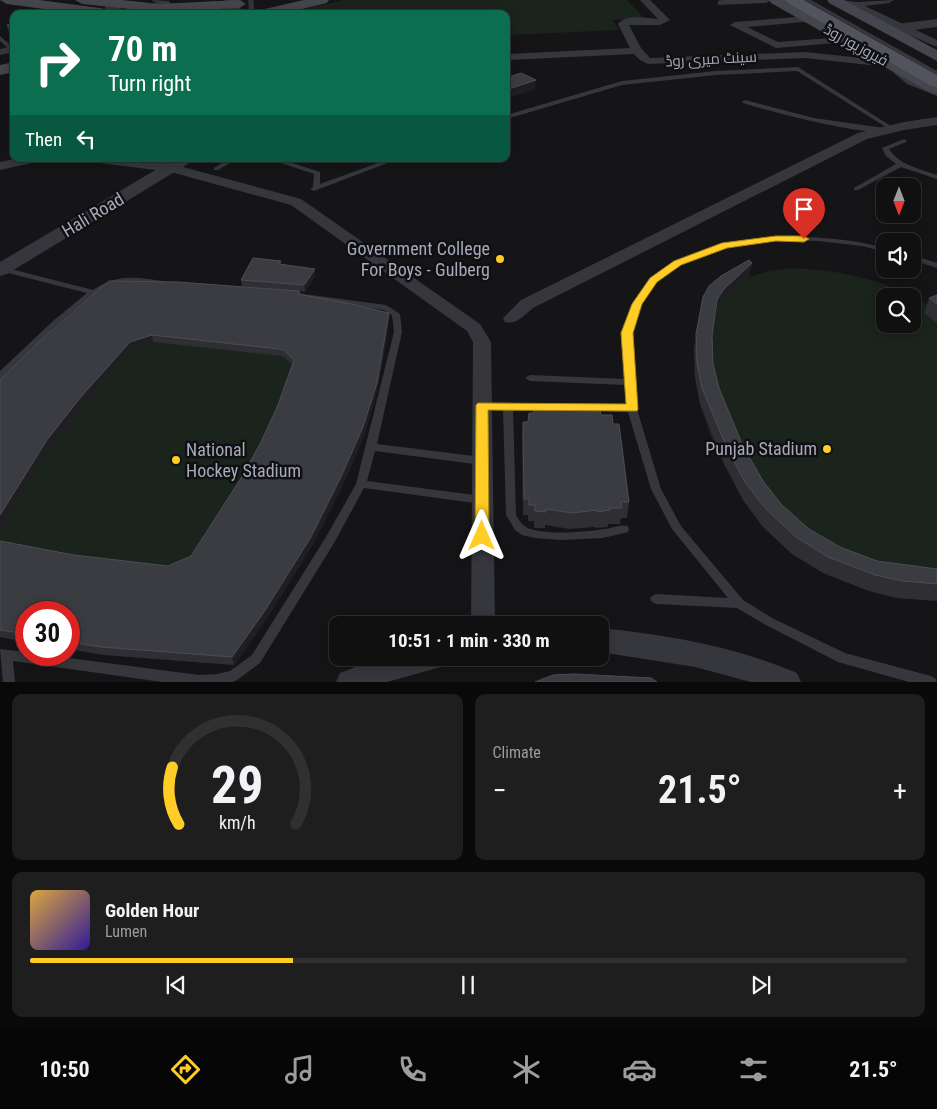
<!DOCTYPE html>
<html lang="en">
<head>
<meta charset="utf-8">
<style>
  :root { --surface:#101011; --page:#1e1e1f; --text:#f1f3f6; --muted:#9c9d9f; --line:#303031; --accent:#ffcd26 }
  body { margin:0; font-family:"Roboto Condensed",Cairo,sans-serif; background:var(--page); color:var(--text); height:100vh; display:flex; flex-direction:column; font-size:19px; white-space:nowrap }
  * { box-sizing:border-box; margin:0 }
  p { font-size:16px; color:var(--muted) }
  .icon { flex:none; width:28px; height:28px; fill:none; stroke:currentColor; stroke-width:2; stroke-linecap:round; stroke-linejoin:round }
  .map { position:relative; height:682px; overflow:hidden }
  .sheet { display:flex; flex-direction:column; gap:12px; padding:12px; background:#090909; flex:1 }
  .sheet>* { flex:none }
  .hud { position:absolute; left:10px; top:10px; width:500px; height:152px; border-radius:10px; box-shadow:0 2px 12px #0003,0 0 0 1px var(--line); background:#0b6e4f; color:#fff; overflow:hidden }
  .needle { width:32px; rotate:180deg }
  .controls { position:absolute; left:876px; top:178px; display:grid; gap:10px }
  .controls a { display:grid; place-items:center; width:45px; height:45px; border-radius:10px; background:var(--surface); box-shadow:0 2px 12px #0003,0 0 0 1px var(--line); font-size:25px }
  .speed { position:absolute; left:15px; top:601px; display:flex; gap:10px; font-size:25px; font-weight:700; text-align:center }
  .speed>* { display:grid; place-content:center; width:65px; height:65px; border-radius:50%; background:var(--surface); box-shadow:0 2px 12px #0003,0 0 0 1px var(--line); line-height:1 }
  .speed .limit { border:8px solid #d22; background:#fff; color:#111 }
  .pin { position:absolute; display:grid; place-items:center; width:42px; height:42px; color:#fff; margin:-51px -21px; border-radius:50% 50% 50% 0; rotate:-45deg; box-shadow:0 0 5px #0007 }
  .pin .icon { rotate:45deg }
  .me { position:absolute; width:55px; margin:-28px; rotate:0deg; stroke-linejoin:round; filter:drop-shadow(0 0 4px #0008) }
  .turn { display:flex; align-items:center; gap:18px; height:105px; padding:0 15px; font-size:22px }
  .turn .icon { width:65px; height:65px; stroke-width:2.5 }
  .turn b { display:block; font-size:35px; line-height:42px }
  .then { display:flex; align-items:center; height:48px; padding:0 15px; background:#0003; gap:10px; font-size:19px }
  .big { font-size:38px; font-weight:700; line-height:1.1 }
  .sheet .card { flex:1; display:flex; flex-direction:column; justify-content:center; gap:8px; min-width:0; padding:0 18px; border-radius:10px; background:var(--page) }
  .sheet .dial { align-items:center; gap:0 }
  .dial svg { height:130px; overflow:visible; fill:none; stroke:var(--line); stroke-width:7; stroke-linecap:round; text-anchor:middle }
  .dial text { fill:var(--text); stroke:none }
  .song { display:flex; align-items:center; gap:15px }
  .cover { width:60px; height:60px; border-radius:8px; background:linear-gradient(135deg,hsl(40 70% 55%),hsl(250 70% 35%)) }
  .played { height:5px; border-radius:2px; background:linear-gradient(90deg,var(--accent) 30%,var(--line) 30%) }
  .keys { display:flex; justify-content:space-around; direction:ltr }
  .heat { display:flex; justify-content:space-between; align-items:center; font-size:28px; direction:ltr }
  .sheet .tiles { flex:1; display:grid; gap:12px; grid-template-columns:1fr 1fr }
  .card:last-child { grid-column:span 2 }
  .trip { position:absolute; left:329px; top:616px; width:280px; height:50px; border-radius:10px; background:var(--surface); box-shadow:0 2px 12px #0003,0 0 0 1px var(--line); font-weight:700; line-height:50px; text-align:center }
  .menu { display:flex; height:80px; justify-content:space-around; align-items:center; background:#060607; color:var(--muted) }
  .menu .icon { width:35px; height:35px }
  .menu .selected { color:var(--accent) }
  .menu b { font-size:22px; color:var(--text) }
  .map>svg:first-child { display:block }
</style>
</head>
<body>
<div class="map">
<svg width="937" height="682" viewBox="0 0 937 682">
  <rect width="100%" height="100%" fill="#151517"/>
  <path fill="#1b231d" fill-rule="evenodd" d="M344,0H627L645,19L612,20L619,30L506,35V14H282Z
    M790,268C841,270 891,280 934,309L937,308V601L897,598L869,591L823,573L792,554L763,527L743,500L710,434L700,404L694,349L701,312L733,282L769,271ZM885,296H912V324H885Z
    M389,321C384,359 377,399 364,435C333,518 285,594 234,665L104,655L69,649V612H26V642L0,637V391L44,346Z"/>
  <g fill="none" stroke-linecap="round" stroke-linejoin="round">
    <path stroke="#323337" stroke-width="16" stroke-dasharray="16 8" stroke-linecap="butt" d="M105,8L179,12L254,6"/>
    <path fill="#36363d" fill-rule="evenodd" d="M805,0H811L937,71V75Z
      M0,36L14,48V50H10L0,41Z
      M798,67L894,128L889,129L797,71L716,75L622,85L506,119V115L622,81L716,71Z
      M745,100L814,118L884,128L887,130C873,139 764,110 743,103L742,102Z
      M904,139L907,141L906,142L889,149C899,165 920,169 937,175V179L901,167L858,190H854V188L896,164L886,156L882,148Z
      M229,159H236L218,170H214V168Z
      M271,159H280L320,172V184L389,159H398L314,191L310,189L313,187L314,174L272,160Z
      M776,236C813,237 849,238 885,248V252L862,246L818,241L776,240L727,247L681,265L657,282L641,304L631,333L637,409L661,489L681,526L743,600L772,618L845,653L931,676L935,678L937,682H909L838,662L764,624L737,608L656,604L652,602L650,599L652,596L656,594L728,598L672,529L651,489L628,412L570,410L565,407L570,404L627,406L626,385L530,381L525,378L530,375L625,379L623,333L633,304L651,278L675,261L723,243Z
      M912,255L937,263V268L912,260Z
      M3,267L93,290C117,274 135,277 162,281L166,283L162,285C149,283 133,279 120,283C86,291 29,353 3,378L0,379V371L53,321L87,293L0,271V267Z
      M286,292H289L386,305L400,314L402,332L377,444L482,457L486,459L487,461L486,463L482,465L375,451L367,481L482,496L486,497L487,500L486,503L482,504L364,488L334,543L260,663L237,680L233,682H162L13,661L15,682H3L0,649L26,652V655H46L199,675L217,674L230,671L252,655L326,537L356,484L394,332L392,315L384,310L289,296H286L285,294Z
      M482,402L552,404L557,407L552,410L513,409L516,515C519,520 521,524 526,527C541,536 587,532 605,529C612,528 621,524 628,526L629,529L628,532L603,538L561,540L535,538L522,535L515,530L506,515L503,409L479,407L477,405L479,403Z"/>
    <path fill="#36363d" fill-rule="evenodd" d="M151,0L169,1L172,8L170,10H164L161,5Z
      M640,0H650L670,20L660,25H629L641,48L650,58L805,52L890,61L894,62L909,75L937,88V96L907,84L887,67L805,58L648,64L640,60L634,54L506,60V54L630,48L618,24C627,14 645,18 658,19Z
      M722,0H771L766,3L718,5V1Z
      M841,0L857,2L894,0L889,3L865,6L937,40V47L881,23Z
      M810,16L815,19L814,21L747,27L778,42L831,38L835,39L836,41L835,43L776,48L730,25L735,22Z
      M14,46V52L0,55V49Z
      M937,117V125L904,130L867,139L533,308C524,315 517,325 505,322L503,318L521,300L858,133L904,122Z
      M14,159H38L36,162L0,170V162Z
      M93,159H130L172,164L301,199L480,324L491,342L495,625H471L473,342L467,331L291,205L171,172L100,163Z"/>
    <path fill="#36363d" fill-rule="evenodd" d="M937,19V27L889,33L883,29L889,25Z
      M174,159H193L191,162L7,274L0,276V262Z
      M600,628C668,635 733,646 797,673L801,682H751L695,667L600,652Z
      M379,658H445L441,667L387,682H336L340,673Z"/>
    <path fill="#44454d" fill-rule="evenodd" d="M0,0H39L100,8L105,9L107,12L106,14H81L7,4Z
      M75,0H122L158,4L240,0L246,4L239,8L158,12L82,4Z
      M304,0H329L327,3L281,14H254L256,11Z
      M769,0H786L937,82V94L931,93L771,3Z
      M827,0H844L937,50V61L829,3Z
      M14,62V72L0,75V65Z"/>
    <path fill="#52535c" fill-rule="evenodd" d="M785,0H804L937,75V87L931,86L788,3Z"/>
  </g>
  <path fill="#2e2e33" d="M14,23V36L8,31L7,25Z
    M281,261V265L315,276L305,292L299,291L300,295L389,321L377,391L364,435L342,485L312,546L265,621L234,665L104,655L69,649V612H26V642L0,637V541L74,555L168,566L191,556L243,475L261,442L278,405L293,365L285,358L281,356L153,342L132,350L83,406L50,448L0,380L291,291L242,286L241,280Z
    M752,263L749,277L720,305L715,314L712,336L713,364L719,388L743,446L763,481L782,505L809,529L840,547L877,561L937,569V601L897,598L869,591L823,573L792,554L763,527L743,500L724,464L700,404L695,378L694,349L703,297Z
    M937,295V323L924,313L929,298Z
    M601,415L613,424L629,502L627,518H621L620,524H608V527L595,528V527L570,529L545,525V528H534V521H528V515H523L522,438L523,422Z"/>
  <path fill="#1f1f22" d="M536,80L535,89L506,99V90Z
    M752,263L749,277L720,305L715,315L717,300L723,290Z
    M315,269V276L305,292L304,285Z
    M389,313V321L377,391L364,435L342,485L312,546L265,621L234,665L232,657Z
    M152,335L153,342L132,350L83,406L50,448L0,529V515L47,440L80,398L130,342Z"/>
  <path fill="#3b3c41" stroke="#4c4d54" d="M14,23V32L7,25Z
    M521,73L536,80L506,90V78Z
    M253,258L281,261L279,264L315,269L304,285L241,280Z
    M749,260L752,263L723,290L717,300L712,336L713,364L719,388L743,446L763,481L782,505L809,529L840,547L877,561L937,569V584L903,581L875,575L828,557L796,537L767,510L746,484L727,448L702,388L697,363L696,334L703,297L709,286L721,276Z
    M109,281L178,282L298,291L300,292L298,294L351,304L389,313L377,383L363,427L341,477L311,537L264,612L232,657L101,647L69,642V612H26V634L0,630V541L74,555L168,566L191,556L243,475L261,442L278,405L294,360L284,350L279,349L152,335L130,342L80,398L47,440L0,515V380L42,339Z
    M937,295V304L929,298Z
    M571,405L585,408L600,409L601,415H612L613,424H619L629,502H621L622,508H609L610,510L597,512V510L572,513L546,509V512L535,511V505H529V499H524L523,422H528L529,413H534V407Z
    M575,674L651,678L657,682H535L553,675Z"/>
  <path fill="#ffcd26" stroke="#a68519" d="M776,236H804L809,239L804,242L776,241L727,248L681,265L657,282L642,304L633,333L638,409L637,411L488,410L489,536L487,539L482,541L477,539L475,536L476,405L478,403L626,404L621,333L632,304L650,278L674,261L722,243Z"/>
  <g fill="#ffcd26" stroke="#101012" stroke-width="2">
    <circle cx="500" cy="259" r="5"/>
    <circle cx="827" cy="449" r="5"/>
    <circle cx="176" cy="460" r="5"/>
  </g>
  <g text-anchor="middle" stroke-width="5" stroke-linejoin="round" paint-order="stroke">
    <g font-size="15" fill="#a6aab9" stroke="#101012">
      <text transform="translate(856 45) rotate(29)" y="5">فیروزپور روڈ</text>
      <text transform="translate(711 59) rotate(-3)" y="5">سینٹ میری روڈ</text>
    </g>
    <g font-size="18" fill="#a6aab9" stroke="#101012">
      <text transform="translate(93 215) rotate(-31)" y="6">Hali Road</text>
    </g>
    <g font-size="18" fill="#a6aab9" stroke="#101012" text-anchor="end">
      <text x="490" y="255">Government College<tspan x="490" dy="21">For Boys - Gulberg</tspan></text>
      <text x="817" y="455">Punjab Stadium</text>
      <text x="186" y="456" text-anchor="start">National<tspan x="186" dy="21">Hockey Stadium</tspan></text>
    </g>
  </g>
</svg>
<div class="controls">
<a><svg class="needle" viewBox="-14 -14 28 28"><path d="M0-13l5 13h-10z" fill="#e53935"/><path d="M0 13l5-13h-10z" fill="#9c9d9f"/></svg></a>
<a><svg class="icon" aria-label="sound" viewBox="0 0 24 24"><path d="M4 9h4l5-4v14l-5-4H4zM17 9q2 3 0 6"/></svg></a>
<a><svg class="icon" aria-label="search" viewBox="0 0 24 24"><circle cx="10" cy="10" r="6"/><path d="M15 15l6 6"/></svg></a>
</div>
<div class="speed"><div class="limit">30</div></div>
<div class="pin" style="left:804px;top:239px;background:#d93025"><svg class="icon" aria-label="arrive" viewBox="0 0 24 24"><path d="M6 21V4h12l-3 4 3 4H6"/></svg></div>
<svg class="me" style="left:482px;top:536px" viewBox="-20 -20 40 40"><path d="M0-17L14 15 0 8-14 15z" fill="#ffcd26" stroke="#fff" stroke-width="4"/></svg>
<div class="trip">10:51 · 1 min · 330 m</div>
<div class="hud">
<div class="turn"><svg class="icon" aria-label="right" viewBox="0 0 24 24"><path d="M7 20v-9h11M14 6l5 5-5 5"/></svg><div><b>70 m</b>Turn right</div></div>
<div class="then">Then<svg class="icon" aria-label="left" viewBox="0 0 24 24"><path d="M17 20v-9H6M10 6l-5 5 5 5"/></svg></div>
</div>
</div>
<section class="sheet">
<div class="tiles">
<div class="card dial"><svg viewBox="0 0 100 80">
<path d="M14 69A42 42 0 1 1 86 69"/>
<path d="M14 69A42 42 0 0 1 10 34" stroke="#ffcd26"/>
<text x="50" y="56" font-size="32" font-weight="700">29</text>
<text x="50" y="72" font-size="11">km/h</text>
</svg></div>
<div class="card"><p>Climate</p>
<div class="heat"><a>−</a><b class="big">21.5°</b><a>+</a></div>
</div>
<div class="card">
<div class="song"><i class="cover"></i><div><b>Golden Hour</b><p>Lumen</p></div></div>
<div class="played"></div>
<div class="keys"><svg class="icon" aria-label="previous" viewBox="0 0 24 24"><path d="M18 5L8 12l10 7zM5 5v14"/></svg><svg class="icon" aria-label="pause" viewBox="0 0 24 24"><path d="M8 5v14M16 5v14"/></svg><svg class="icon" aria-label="next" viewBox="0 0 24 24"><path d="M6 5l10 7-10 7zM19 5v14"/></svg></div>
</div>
</div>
</section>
<nav class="menu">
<b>10:50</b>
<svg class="icon selected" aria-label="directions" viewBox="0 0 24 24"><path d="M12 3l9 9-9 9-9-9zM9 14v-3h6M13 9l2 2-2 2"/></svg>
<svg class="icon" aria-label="music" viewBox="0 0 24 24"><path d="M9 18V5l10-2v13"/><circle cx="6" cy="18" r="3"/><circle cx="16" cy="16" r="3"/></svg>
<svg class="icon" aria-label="phone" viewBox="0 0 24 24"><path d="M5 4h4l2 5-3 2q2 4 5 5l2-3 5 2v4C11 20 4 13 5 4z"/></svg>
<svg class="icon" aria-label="climate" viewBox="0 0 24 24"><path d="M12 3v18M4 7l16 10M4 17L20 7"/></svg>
<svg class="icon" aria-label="car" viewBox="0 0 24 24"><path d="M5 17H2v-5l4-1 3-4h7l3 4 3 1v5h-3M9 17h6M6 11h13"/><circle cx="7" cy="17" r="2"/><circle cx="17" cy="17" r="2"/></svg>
<svg class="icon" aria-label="filters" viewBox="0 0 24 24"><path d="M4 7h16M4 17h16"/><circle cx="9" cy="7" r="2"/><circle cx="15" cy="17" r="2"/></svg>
<b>21.5°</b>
</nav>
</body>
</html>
